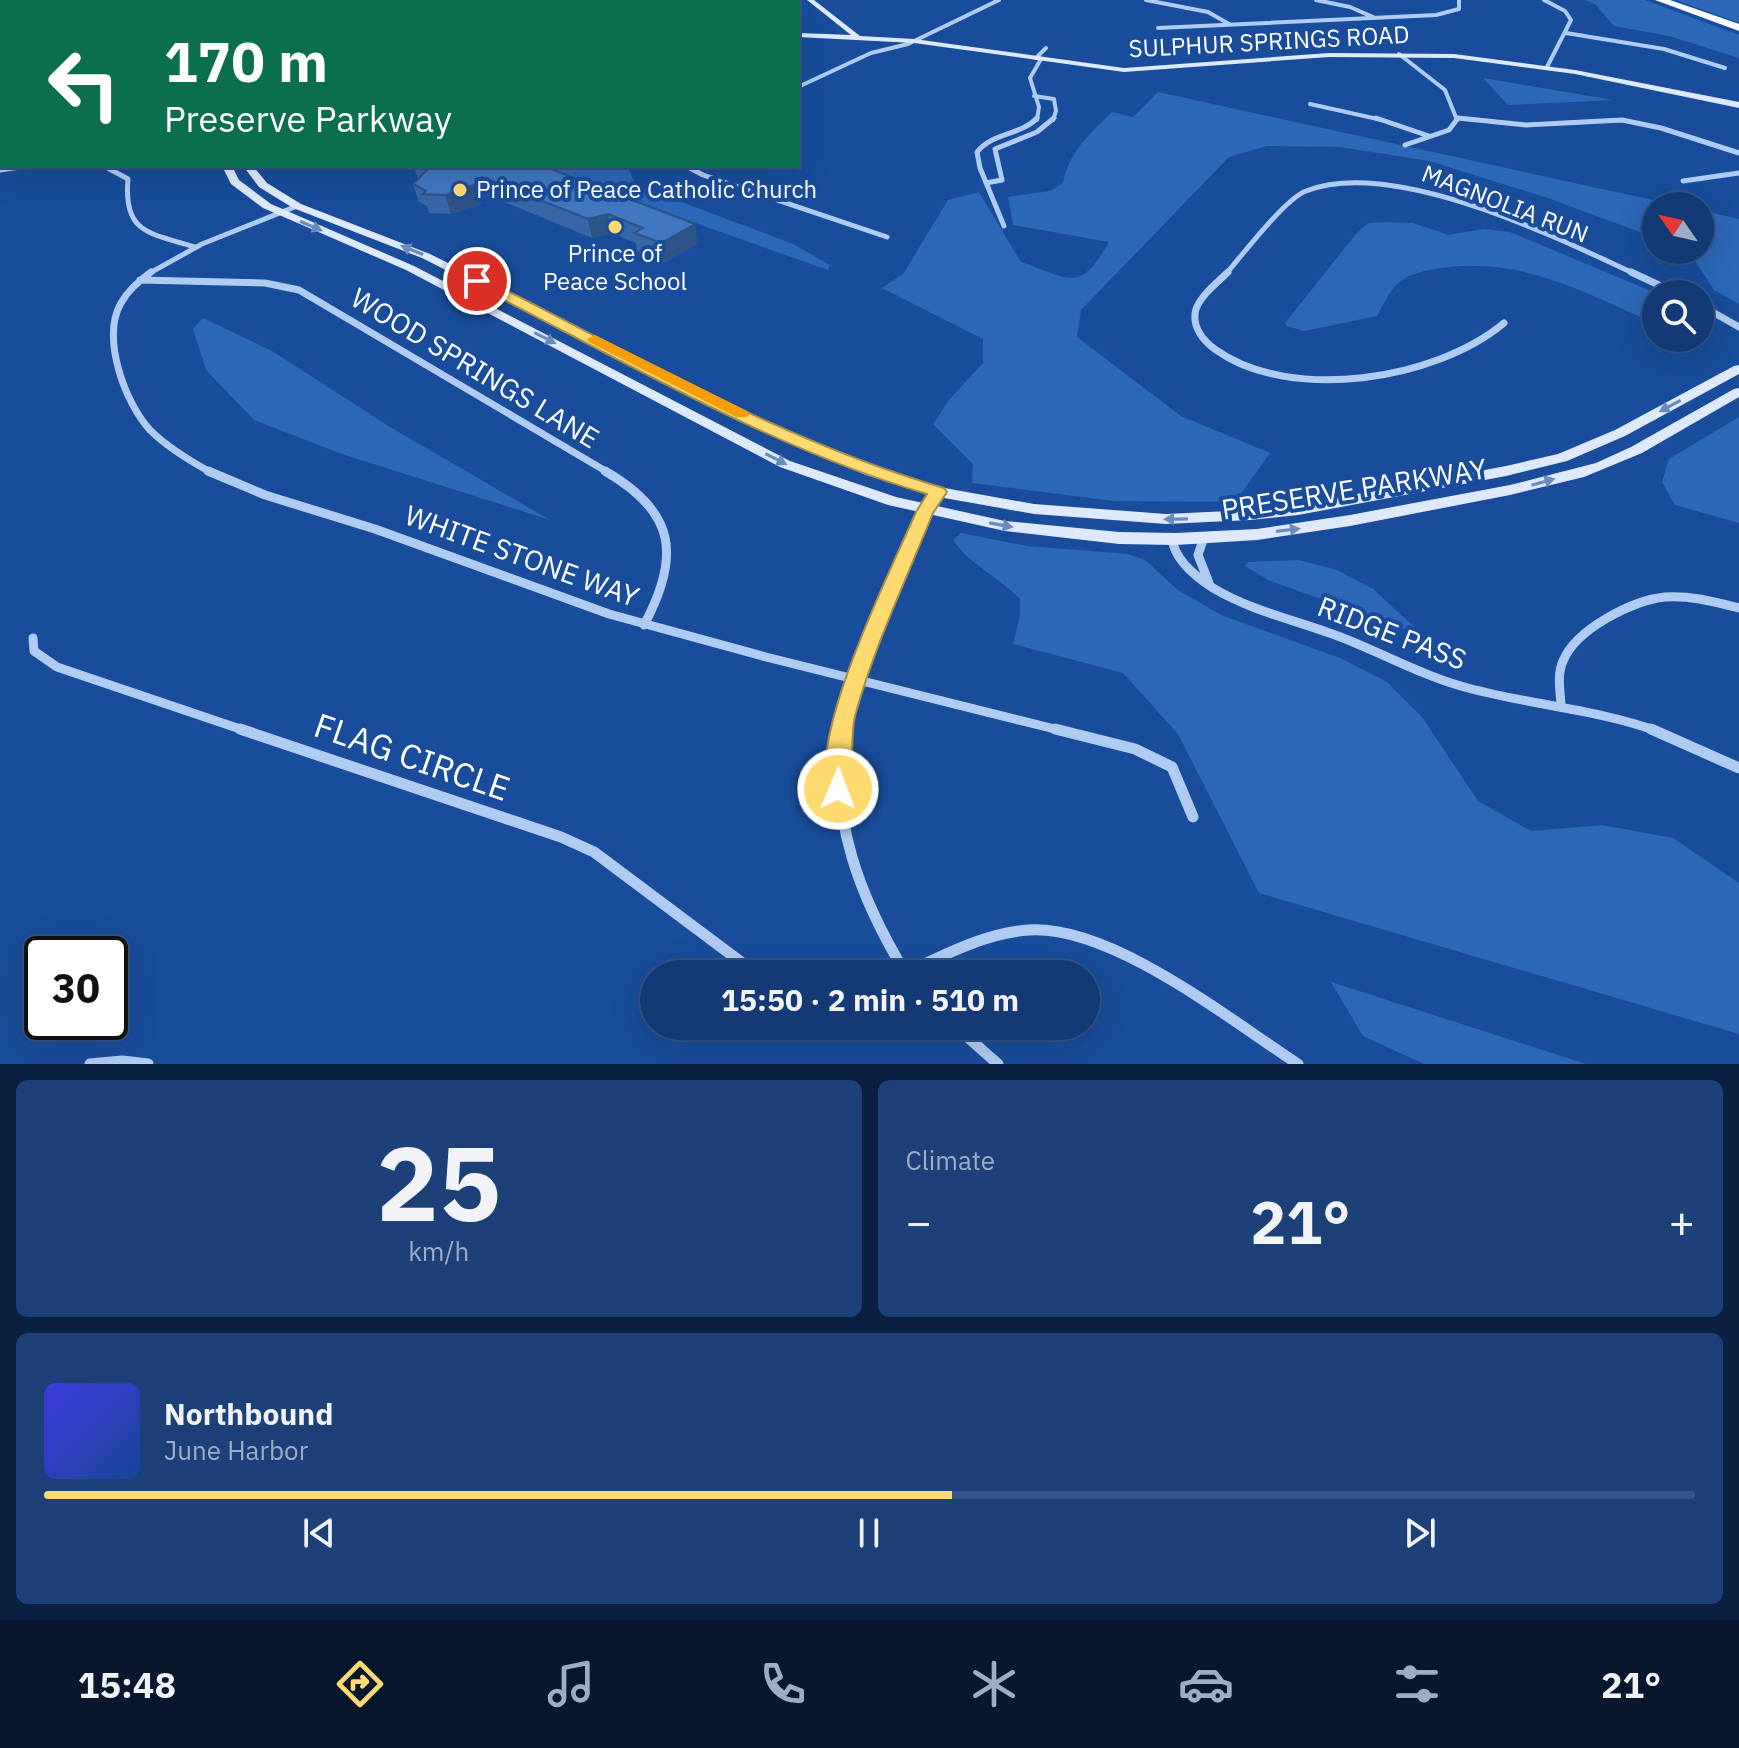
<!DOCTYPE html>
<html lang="en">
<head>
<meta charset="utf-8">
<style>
  :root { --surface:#133a74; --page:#1c4179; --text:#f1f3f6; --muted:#9dadc5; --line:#325486; --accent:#ffda70 }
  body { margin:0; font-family:"IBM Plex Sans",sans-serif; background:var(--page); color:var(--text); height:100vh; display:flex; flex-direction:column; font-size:30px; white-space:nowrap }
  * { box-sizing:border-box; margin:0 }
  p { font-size:26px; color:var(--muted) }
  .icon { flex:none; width:44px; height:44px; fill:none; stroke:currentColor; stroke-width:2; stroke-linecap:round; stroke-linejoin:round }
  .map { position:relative; height:1064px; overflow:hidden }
  .details { display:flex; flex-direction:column; gap:16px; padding:16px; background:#0a2040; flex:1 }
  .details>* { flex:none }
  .guide { position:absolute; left:0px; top:0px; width:800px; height:168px; box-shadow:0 8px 32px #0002,0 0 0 2px var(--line); background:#0b6e4f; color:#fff; overflow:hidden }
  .needle { width:52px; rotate:304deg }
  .controls { position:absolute; left:1642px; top:192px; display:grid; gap:16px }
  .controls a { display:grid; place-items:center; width:72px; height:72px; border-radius:50%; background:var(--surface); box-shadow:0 8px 32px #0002,0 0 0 2px var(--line); font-size:40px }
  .speed { position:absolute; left:24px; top:936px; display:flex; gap:16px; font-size:40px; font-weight:700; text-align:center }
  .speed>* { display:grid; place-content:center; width:104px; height:104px; border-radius:50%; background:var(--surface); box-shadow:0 8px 32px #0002,0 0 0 2px var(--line); line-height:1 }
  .speed .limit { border:4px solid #111; border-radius:12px; background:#fff; color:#111 }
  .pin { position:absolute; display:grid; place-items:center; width:68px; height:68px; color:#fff; margin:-34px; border:4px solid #fff; border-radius:50%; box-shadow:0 2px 8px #0007 }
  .me { position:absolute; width:88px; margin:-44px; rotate:1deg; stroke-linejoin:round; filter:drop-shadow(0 0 6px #0008) }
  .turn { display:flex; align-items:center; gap:28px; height:168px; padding:0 32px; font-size:36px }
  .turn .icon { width:104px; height:104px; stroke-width:2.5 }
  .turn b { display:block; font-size:56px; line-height:68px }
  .big { font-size:60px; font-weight:800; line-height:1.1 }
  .details .widget { flex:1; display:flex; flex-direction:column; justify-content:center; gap:12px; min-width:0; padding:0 28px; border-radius:12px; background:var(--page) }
  .details .dial { align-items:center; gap:0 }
  .dial b { font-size:104px; line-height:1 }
  .song { display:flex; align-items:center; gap:24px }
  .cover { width:96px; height:96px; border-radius:12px; background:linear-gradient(135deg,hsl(240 70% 55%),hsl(220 70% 35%)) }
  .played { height:8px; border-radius:4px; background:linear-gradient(90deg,var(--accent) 55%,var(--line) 55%) }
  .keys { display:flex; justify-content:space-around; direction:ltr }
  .heat { display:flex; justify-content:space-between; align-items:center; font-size:44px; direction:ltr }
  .details .tiles { flex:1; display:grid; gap:16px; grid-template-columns:1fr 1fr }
  .widget:last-child { grid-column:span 2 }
  .trip { position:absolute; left:640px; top:960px; width:460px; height:80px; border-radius:40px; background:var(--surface); box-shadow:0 8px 32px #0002,0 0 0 2px var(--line); font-weight:800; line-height:80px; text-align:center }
  .menu { display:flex; height:128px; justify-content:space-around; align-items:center; background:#08172e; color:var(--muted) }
  .menu .icon { width:56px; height:56px }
  .menu .on { color:var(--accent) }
  .menu b { font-size:36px; color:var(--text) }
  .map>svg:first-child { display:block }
</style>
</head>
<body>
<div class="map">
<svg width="1739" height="1064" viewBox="0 0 1739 1064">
  <rect width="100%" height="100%" fill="#194d9b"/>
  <path fill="#2d67b8" d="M53,0H445L53,2Z
    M1585,0H1645L1739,35V58L1669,36L1614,26L1595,4Z
    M1676,0H1739V23Z
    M1483,78L1613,100L1508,105Z
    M1158,92L1680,206H1656V238L1548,198L1429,161L1340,147L1267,146L1229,157L1081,310L1077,337L1181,416L1270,453L1235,502L1113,501L972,483L973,464L933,424L949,400L983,363V339L882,288L903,274L948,200L979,192L1021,262C1071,279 1079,294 1109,242L1013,225L1008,197L1050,191L1063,183C1069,151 1090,134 1112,112L1133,117Z
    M534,166H627L636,185L793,244L830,265L828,270Z
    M1700,210L1739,219V304L1714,290L1688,250H1700Z
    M1384,222L1413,223L1449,235L1483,229L1510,232L1658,294L1656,324C1588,294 1527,259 1450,267C1433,269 1410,272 1397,284C1389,292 1383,306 1377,316L1304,331L1287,326L1285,323L1356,234L1368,223Z
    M203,318L272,351L390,427L550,520L342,454L254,420L206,370L193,329Z
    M1739,417V523L1675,505L1662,482L1669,459Z
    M961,533L1027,546L1128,554L1145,560L1178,590L1221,615L1340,658L1387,682L1422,717L1478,801L1531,831L1602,825L1673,838L1739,883V1034L1259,893L1178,734L1123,673L1013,644L1020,616V599C1000,578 969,564 953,540Z
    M1299,560L1337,570L1373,589L1424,636L1268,580L1245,566L1248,562Z
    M1331,982L1586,1064H1424L1363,1036Z"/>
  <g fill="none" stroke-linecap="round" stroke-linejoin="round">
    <path stroke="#afcbf1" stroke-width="4" d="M643,0L654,2
      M1146,0L1208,12L1229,24
      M1316,0L1350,7L1373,17
      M1544,0L1565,11L1571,20L1547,67
      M1158,28L1436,15L1459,9V0
      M1566,33L1664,49L1725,68
      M1399,54L1445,90L1457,120
      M1036,58L1046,48
      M798,87L871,53L908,44L999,0
      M1034,96L1054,99L1056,111L1053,120
      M1310,104L1382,120
      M1458,118L1475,120
      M1037,120L1039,107L1030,78L1041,59"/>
    <path stroke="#afcbf1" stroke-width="5" d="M1376,118L1429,136
      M1458,118L1526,125L1622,120L1661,128L1739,153
      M1405,145L1449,130L1458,118
      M104,166L128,179C123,234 150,233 195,247
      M686,166L703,175L887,237
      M0,170L27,166
      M1683,181L1739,173
      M986,183L1002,180L995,149L1037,132L1054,118
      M1004,226L980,168L977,152C993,132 1022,135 1037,118
      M148,274L202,244L297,206
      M1226,274C1242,255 1286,198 1306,191C1392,157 1554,236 1635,274"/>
    <path stroke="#afcbf1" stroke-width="7" d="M151,272C140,280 128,290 121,303C101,338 125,403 150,430C168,448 190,461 212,473
      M1228,272C1218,282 1201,295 1196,309C1191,326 1203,341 1216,350C1291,403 1436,380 1504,323
      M1631,272L1678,294
      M140,280L265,283L299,290L609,473
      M1700,305L1739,327"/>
    <path stroke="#afcbf1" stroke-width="9" d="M208,471L265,495L375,529L609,614L766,657L1063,731
      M605,471C676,512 681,556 644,625
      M1204,537L1198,555L1209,583
      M1172,538C1174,559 1196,577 1213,588C1253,612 1300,621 1343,638C1384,654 1425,677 1468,688C1531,705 1595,709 1657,731
      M33,638L34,651L57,667L246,731
      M1561,704C1560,690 1557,674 1563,661C1576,629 1633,600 1665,597C1690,595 1715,602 1739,608
      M842,731L858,675L925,512L938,492"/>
    <path stroke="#afcbf1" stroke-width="11" d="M240,729L561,837L594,852L757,974
      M842,729C829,819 860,898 906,974
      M1055,729L1135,749L1172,767L1193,817
      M1651,729L1739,768
      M903,974C943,956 984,933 1029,930C1112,925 1230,1020 1298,1064
      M955,1026L998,1064
      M90,1064L122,1061L148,1064"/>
    <path fill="#deeafc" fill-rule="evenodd" d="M342,0H350L352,2H344Z
      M807,0H814L860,36L914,39L1124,68L1329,53L1454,54L1575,70L1739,102V108L1575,74L1454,58L1329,57L1124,72L914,43L798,37V33L851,35Z
      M0,96L2,97V103L0,102Z
      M222,166H232L239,180L271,204L414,266L790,461L896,497L1005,521L1119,532L1176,533L1257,529L1350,515L1510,485L1596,463L1631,447L1734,389L1739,388V397L1642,453L1584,477L1510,495L1350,526L1257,540L1176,545L1119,544L1005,531L888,505L780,467L406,270L263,208L231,184Z
      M243,166H253L267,183L301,204L430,254L798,437L876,469L939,487L1034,504L1166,514L1250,510L1298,505L1506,466L1558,454L1615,430L1734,366L1739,365V374L1625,436L1567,461L1506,476L1298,515L1250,520L1166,524L1034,514L933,496L866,475L788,443L422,258L293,208L259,187Z"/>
    <path fill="#fff" fill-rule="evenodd" d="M1655,0H1670L1739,24V31Z"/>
  </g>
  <path fill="#3966a6" d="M554,166L555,171L698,243L664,263L637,252L636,243L612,233L592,238L487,195L480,204L451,214L429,213L427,206L419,202L413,184L418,179L414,167Z"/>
  <path fill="#2e5387" d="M482,177L487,195L480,204L451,214L445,195Z
    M608,214L612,233L592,238L588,219Z
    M695,224L698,243L664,263L661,243Z"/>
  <path fill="#4277c1" stroke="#2e5387" stroke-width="2" d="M414,166H543L695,224L661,243L634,233L643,228L608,214L588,219L482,177L474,185L445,195L423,194L426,191L413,184L430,167Z"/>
  <defs><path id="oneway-solid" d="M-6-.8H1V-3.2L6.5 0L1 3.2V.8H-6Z" transform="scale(2)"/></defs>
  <g fill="#688cc2">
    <use href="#oneway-solid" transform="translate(311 226) rotate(23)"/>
    <use href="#oneway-solid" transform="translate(412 250) rotate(-158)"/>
    <use href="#oneway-solid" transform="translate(545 338) rotate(27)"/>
    <use href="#oneway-solid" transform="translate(1670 406) rotate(152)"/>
    <use href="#oneway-solid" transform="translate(776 459) rotate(27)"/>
    <use href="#oneway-solid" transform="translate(1543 482) rotate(-16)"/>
    <use href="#oneway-solid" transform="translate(1176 519) rotate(179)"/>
    <use href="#oneway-solid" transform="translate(1001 525) rotate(10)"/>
    <use href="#oneway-solid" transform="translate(1288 530) rotate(-7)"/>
  </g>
  <path fill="#ffda70" stroke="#a68e49" stroke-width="2" d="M473,278H482C633,354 782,441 944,488L947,492L933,513C906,580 874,647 855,716C849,741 856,776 846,796L838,799L830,796C804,742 892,568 916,512L927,494C767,447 621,359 473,284Z"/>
  <path fill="#f59e0b" d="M595,335L747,411L750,414L747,417H736L589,342L587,339Z"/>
  <g fill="#ffda70" stroke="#194d9b" stroke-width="3">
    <circle cx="460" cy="190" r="8"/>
    <circle cx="615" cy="227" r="8"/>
  </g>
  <g text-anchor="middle" stroke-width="8" stroke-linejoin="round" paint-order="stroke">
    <g font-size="24" fill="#fff" stroke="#194d9b">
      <text transform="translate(1269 42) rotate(-3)" y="8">SULPHUR SPRINGS ROAD</text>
      <text transform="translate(1505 204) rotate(21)" y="8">MAGNOLIA RUN</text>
    </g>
    <g font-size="24" fill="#fff" stroke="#194d9b" text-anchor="start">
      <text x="476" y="198">Prince of Peace Catholic Church</text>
      <text x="615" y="262" text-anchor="middle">Prince of<tspan x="615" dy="28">Peace School</tspan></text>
    </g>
    <g font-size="28" fill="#fff" stroke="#194d9b">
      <text transform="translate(475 368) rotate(31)" y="10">WOOD SPRINGS LANE</text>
      <text transform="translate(1354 489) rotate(-9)" y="10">PRESERVE PARKWAY</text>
      <text transform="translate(522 556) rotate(20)" y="10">WHITE STONE WAY</text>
      <text transform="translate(1392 633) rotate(21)" y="10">RIDGE PASS</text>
    </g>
    <g font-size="34" fill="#fff" stroke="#194d9b">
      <text transform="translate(412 757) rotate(19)" y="12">FLAG CIRCLE</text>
    </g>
  </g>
</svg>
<div class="controls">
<a><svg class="needle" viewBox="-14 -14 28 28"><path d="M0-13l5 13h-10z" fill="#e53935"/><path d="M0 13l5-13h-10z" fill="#9dadc5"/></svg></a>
<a><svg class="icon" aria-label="search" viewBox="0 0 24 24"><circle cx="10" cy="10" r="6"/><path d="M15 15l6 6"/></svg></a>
</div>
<div class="speed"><div class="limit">30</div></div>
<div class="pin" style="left:477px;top:281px;background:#d93025"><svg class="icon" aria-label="arrive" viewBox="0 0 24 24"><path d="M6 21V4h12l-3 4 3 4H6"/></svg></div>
<svg class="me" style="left:838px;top:789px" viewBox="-20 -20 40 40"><circle r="17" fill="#ffda70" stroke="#fff" stroke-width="3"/><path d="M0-11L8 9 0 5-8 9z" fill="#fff"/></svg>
<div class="trip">15:50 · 2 min · 510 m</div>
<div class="guide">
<div class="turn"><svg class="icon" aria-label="left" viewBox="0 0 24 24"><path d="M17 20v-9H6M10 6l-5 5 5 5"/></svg><div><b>170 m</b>Preserve Parkway</div></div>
</div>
</div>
<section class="details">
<div class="tiles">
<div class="widget dial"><b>25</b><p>km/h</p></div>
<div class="widget"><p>Climate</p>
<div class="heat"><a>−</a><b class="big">21°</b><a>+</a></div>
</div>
<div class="widget">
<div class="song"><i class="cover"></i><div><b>Northbound</b><p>June Harbor</p></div></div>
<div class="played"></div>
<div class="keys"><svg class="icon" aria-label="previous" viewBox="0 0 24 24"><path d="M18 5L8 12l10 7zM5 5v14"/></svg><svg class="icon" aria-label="pause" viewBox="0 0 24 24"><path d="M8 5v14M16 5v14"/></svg><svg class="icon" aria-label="next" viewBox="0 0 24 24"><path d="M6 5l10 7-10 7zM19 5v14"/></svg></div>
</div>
</div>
</section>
<nav class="menu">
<b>15:48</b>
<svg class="icon on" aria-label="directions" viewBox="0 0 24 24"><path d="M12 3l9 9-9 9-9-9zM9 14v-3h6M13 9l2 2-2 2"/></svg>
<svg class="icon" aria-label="music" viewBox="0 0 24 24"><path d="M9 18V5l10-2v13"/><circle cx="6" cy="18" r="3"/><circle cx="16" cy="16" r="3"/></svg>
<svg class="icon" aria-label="phone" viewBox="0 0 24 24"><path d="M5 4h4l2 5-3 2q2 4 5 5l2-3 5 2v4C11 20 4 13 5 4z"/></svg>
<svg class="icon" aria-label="climate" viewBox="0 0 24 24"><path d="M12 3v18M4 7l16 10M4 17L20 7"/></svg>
<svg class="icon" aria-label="car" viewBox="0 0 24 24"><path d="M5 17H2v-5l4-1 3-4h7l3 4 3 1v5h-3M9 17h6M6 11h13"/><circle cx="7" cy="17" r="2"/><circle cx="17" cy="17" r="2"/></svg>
<svg class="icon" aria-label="filters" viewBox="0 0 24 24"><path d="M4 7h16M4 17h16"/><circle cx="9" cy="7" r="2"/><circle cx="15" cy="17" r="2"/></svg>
<b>21°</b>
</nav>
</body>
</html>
